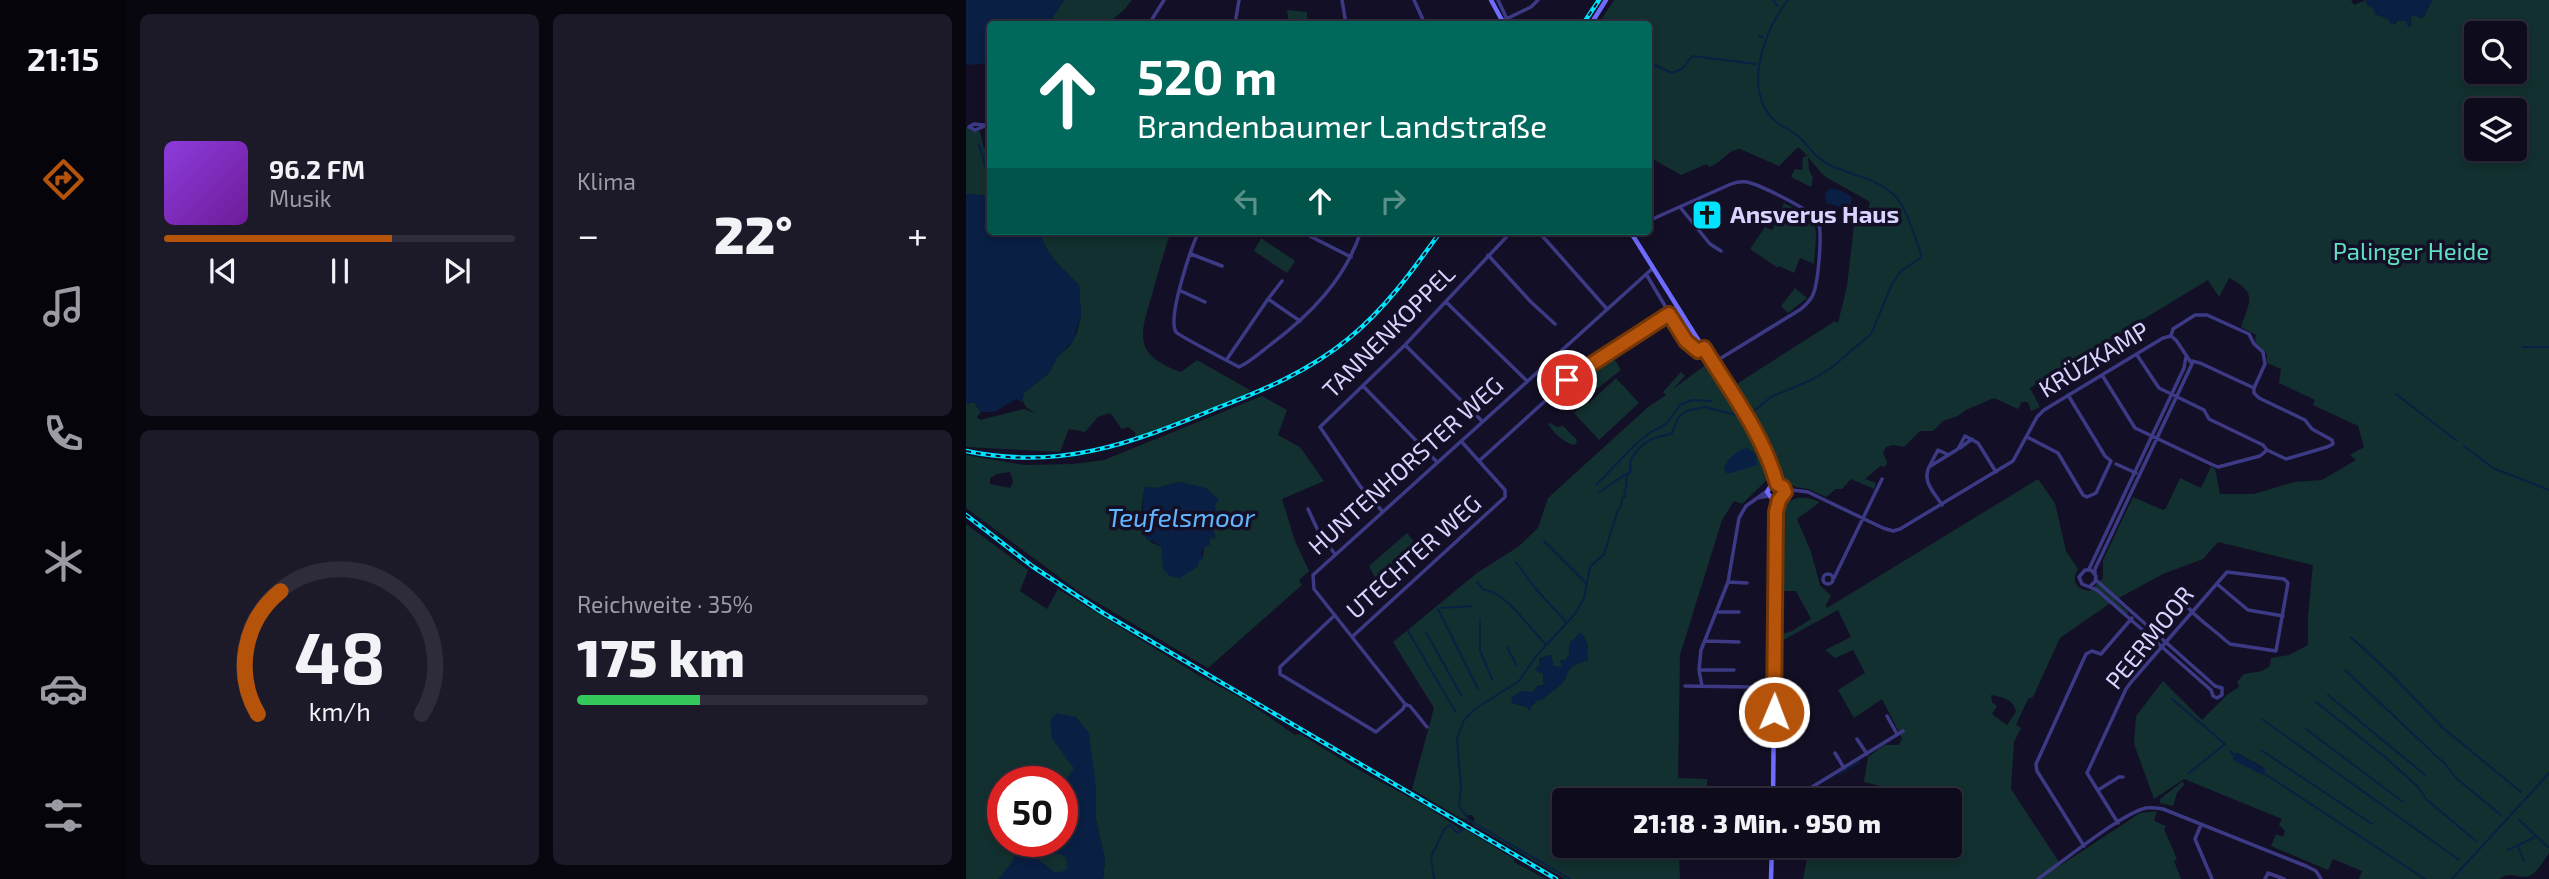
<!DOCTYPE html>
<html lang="de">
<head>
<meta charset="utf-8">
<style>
  :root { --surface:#0e0b1c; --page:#1c1929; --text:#f1f3f6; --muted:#9b9ba3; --line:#2e2b3b; --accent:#b45309 }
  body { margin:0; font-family:"Exo 2",sans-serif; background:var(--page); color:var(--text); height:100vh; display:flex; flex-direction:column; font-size:26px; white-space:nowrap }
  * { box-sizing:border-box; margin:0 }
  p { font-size:23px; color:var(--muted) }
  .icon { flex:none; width:38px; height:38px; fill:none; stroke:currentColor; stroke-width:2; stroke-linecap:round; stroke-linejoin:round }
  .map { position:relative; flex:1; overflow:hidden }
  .panel { display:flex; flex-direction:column; gap:14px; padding:14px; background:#08060f; width:840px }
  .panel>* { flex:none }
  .top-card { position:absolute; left:21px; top:21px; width:665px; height:214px; border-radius:7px; box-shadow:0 4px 10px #0003,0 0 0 2px var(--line); background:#00695c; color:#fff; overflow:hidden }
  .tools { position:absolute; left:1498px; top:21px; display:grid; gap:14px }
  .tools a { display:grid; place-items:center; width:63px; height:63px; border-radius:7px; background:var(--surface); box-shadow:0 4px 10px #0003,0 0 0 2px var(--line); font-size:35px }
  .speed { position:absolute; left:21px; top:766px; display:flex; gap:14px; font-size:35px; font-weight:700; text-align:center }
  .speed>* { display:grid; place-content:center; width:91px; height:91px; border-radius:50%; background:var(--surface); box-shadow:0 4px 10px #0003,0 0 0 2px var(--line); line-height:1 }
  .speed .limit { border:10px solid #d22; background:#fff; color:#111 }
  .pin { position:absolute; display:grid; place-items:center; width:60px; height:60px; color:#fff; margin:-30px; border:4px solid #fff; border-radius:50%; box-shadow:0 2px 7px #0007 }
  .me { position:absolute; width:77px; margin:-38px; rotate:1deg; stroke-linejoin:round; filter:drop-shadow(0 0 5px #0008) }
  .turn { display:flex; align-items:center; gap:24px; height:147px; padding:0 35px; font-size:32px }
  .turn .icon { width:91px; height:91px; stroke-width:2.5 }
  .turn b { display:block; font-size:49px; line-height:60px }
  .lanes { display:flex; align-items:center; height:66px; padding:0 35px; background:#0003; justify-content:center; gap:35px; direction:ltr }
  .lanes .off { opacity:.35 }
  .big { font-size:52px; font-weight:800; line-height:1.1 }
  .panel .widget { flex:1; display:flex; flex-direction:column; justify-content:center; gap:10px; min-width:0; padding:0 24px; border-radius:10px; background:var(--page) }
  .panel .dial { align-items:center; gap:0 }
  .dial svg { height:182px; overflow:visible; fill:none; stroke:var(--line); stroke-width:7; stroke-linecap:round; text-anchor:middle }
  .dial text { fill:var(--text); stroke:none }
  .song { display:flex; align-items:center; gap:21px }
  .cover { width:84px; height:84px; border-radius:10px; background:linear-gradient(135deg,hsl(270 70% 55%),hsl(280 70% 35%)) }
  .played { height:7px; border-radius:4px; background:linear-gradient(90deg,var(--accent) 65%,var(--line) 65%) }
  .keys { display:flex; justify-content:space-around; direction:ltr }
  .heat { display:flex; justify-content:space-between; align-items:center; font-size:38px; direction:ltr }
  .charge { height:10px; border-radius:5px; background:linear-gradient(90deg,#34c759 35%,var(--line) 0) }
  .panel .tiles { flex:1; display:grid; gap:14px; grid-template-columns:repeat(2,1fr) }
  .trip { position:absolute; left:586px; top:788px; width:410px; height:70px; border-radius:7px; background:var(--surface); box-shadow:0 4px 10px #0003,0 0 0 2px var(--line); font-weight:800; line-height:70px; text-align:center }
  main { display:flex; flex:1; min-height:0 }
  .dock { display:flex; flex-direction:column; width:126px; justify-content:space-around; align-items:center; background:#06040b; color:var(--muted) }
  .dock .icon { width:49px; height:49px }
  .dock .active { color:var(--accent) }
  .dock b { font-size:32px; color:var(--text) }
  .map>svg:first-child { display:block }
</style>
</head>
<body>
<main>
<nav class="dock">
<b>21:15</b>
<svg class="icon active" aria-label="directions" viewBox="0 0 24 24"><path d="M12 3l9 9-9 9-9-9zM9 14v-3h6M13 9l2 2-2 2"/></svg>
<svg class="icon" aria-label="music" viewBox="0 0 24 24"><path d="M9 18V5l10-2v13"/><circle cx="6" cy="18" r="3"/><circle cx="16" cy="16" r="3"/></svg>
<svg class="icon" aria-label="phone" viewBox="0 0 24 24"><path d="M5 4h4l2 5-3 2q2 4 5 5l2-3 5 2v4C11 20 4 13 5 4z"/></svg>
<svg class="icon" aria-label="climate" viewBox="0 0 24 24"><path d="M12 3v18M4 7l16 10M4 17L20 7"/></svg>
<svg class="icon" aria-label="car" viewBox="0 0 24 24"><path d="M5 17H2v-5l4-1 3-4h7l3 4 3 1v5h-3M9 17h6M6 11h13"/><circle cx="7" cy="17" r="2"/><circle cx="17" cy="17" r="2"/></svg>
<svg class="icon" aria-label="filters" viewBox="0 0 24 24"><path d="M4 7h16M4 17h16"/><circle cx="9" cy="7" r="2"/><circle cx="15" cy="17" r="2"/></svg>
</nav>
<section class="panel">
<div class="tiles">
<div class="widget">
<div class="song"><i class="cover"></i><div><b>96.2 FM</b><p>Musik</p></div></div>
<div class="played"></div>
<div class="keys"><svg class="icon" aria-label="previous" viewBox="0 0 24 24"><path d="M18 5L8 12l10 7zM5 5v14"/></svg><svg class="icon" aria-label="pause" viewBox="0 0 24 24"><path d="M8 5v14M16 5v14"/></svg><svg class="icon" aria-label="next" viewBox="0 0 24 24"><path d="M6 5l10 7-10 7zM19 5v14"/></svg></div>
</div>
<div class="widget"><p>Klima</p>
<div class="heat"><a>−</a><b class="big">22°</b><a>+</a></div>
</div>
<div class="widget dial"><svg viewBox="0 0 100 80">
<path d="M14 69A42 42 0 1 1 86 69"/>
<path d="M14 69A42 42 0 0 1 24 15" stroke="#b45309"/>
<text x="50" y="56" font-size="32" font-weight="700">48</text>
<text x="50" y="72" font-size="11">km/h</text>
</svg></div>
<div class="widget"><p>Reichweite · 35%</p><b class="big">175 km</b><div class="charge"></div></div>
</div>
</section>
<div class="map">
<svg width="1583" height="879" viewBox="0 0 1583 879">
  <rect width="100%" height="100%" fill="#130f26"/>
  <path fill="#12302f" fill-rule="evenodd" d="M98,0H166L158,10L141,24H82Z
    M648,0H1385L1388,5L1400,0L1401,5L1407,8L1409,14L1421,18L1428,24L1433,20L1440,21L1443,27L1446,14L1455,18L1458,16L1466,0H1583V853C1578,860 1571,873 1563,876C1551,879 1546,870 1533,879H1393L1396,871L1367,859L1362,870L1305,846L1310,834L1317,837L1319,831L1313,825L1316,819L1218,779L1188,799L1168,744L1170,716L1197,681L1236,720L1262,694L1273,687L1271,682L1278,674L1296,671L1304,666L1305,658L1323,655L1342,645V616L1347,565L1252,542L1237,559L1197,574L1149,600L1162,612L1161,614L1146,602L1094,638L1067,697L1062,699L1050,725L1055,728L1048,742L1045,789L1095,865L1174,813L1191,811L1188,821L1200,826L1198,829L1211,859L1208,861L1215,879H837L844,845H984V800H892L893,795L889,793L887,800H863L864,794L873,791L865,792L872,787L912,795L914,786L898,782L902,757L918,745H933L936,738L916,699L888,718L872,690L899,673L887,650L869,658L859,650L885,637L872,610L812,643L813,635L826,631L845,619L830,591H814L815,509C827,495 838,495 854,502L831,519L845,552L854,585L865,596L860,605L861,608L1072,479L1089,503L1100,551L1112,569C1105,580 1110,590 1124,591L1137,578V560L1167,497L1197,510L1200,508L1214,478L1235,488L1245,467L1249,469L1254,494H1288L1328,482L1356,480L1390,460L1384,455L1398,447L1392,426L1347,405L1349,400L1313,383L1315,369L1301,363V354L1289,343L1290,335L1275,327C1283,302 1293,293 1263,278L1253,297L1242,280L1064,388L1074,407L1065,411L1062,402H1056L1052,409L1028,398L1000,410L992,416L977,421L967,431H954L938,447L927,445L920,447L917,453L921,462L919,467L914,466L899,479L910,483L908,489L885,479L876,489H870L860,497L842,489L829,487L811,475L800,444L766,387L869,321L872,323L881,286L890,208L902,210L904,202L858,176L842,157L843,170L847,178L845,187L825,177L829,169L836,170L837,157L842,156L832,147L813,166L774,149C761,150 755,164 743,167L741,164L715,175L683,157V106L686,95L683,94L682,24H636L638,22L635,20ZM1510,33H1549V72H1510ZM1510,110H1549V149H1510ZM1025,695C1036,697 1048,699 1050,712L1041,725L1026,714L1031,706L1026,702ZM1271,753L1297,767V775L1267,758V754Z
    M321,10L341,12V24H323Z
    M0,127L4,130L14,131L18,148L24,147V196L0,194Z
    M818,203C856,222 851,224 848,264L834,258L828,273L813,266L812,268L784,249L799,227L806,230Z
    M73,231H199L203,237C197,256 191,276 186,295C173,337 168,355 215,372L231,360L284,390L281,395L168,439L170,433L162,427L156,429L144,413L132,417L119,432L103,429L94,452L0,447V403L8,402L15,412L11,417L14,420L58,409L69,413L61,408L56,400L58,393L83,373L92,356L104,346L111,333L115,315L113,285L89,261L80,248Z
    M295,238L329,261L321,273L288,251Z
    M829,288L841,298L822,313L815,306Z
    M707,306H709L733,346L729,347C720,338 705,319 707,306Z
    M646,355L655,370L614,402L600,387Z
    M741,364L793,447L801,480L776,504L768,501L756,520L714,655L712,778L741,779V798L757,800H598V845H756V857H713L714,879H599L507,825L505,822L509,820L506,815H502L501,820L494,818L446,789L468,708L427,642L511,573L552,547L572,528L582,498L682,407L700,395L697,392L715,372L719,376L707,389ZM614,634L619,639L622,647L614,663H611C597,671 604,676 594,685C584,695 569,698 563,710L561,707L546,703V697L555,692H567L571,686L578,685L577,674L569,670L573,666V658L585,655L587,666L597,668L594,660L599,661L603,655L604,643Z
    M650,378L673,403L633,440L608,413L620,401L623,403Z
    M296,396L321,410L312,435L334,447L358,481L316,499L329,541L343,571L333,580L336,585L242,668L115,593L0,508V455L58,465L107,464L138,460ZM44,472L47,482L44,488L24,484V478L31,474ZM214,482L250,503L248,506L253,517L248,525L246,536L238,547L237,556L232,561L184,542L180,520L175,513L178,490L180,487L191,488Z
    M584,423L591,427L597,426L611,440L610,444L607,445C596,441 588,433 582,424Z
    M0,524L62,570L54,591L81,609L92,589L232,675L277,699L329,735L334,734L393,770L463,808L497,831L499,829L548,859V862L580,879H137L139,860L130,820V787L97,755L109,768L96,787V782H37V842H53L47,861L33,879H0Z
    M441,533L453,548L413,585L403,566Z
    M1217,781L1218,785L1211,793L1207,806L1194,803V799Z
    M76,847C84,854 92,851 100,857L102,867L98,872L89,873L78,864L63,859L65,850Z"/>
  <path fill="#0a1f44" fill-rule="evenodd" d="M0,0H98L82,24H24V63L0,65Z
    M1400,0H1466L1457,18L1446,15L1444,19L1446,25L1442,27L1440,21L1433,20L1425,24L1421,18L1409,14L1407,8L1401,5Z
    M865,188L876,191L886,197L885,205L878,208L860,203L859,193Z
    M0,194L24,196V231H73L80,248L89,261L113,285L115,315L107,342L92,356L83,373L58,393L55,403L51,399L28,412H15L8,402L0,403Z
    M781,448L790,454L791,465L765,473H760L758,468C761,459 771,450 781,448Z
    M214,482L240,488L253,500L248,506L252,512L247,528L250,537L248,540L246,536L244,537V545L238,547L235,553L237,559L233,560L232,566L214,578L204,576L197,569L195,546C173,534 180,544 180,520L176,518L178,490L180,487L191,488Z
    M613,633L619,636L617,638L621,642L622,660L604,667L597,683L577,699L567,703L564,711L561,707L545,702L546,697L556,691L567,692L571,686H578L577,674L569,670L573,666V658L585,655L588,666L597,667L594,660H600L603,654L604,643Z
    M91,713L110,717L123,733L130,787V820L139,860L137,879H33L47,861L53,842H96V787L108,768L86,739L84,720ZM76,847C84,854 92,851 100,857L102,867L98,871L89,873L70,858L63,859L65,850Z
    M1271,753L1299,769V774H1295L1267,760V754Z"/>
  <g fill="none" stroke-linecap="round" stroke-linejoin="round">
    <path stroke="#0a1f44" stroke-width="2" d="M807,0L812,6
      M793,36L797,37
      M682,62L706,73L716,69L726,56L790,64
      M13,145L24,180
      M1557,347H1583
      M1430,394L1491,441
      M1498,446L1527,468L1583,490
      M630,485L671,443L685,432L700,424L714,405L726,400L745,401
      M632,493L663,472
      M578,541L620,583
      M550,562L569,588L601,623
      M511,582L518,590C537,590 566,630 580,645
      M475,608L505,606
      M472,609L512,689
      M514,619V651L526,679
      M442,631L489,711
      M460,632L495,695
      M1385,637L1427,676L1477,728L1555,792
      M541,647L551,666
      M1379,670L1480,765L1490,778L1535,815
      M1362,695L1459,775
      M1206,699L1259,744L1223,773
      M1350,702L1420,758L1452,787L1461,800L1510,841
      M1296,719L1493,860
      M1340,729L1437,802
      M1295,750L1406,824
      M1264,751L1267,754
      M873,774L893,762
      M1299,774L1459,879
      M503,820L604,879
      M1553,820L1582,847
      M502,822V818L493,806L495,787L491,739L498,720L509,709L553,681L570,656L609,614L618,598L624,567L638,554L652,510L655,507L656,499L660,496L658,490L661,486L660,479L665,470C660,459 676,443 688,438C694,436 700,436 706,433L712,418L720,411L739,407L774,416L784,414L805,397L845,380L865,368L905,334L926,284L935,271L956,257C951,243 940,207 931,198C913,178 886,176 864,165C848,158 842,143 828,133C821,128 812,125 806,118C777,86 799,30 822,0
      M1552,846L1558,861
      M1542,850L1569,837
      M468,879L465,857L479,828L484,825L491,833L498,828
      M1486,879L1583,773"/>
    <path stroke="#3d3a85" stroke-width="3.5" d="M376,0L380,24
      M448,0L459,24
      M532,0L541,19
      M536,21L565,7L572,0
      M183,24L198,0
      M269,24L273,0
      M3,127L9,130L24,124
      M3,127L8,124L18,125
      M714,207L744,244L755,251
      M682,221L765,184C770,182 775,181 781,182C794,185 846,210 852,221C857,232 852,280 848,292C846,299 841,304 835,309L747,363
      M233,231C225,248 201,318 210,332C213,336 264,362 273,367C284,362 294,353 304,345C344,315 379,280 395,231
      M334,231L385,257
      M572,231L641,309
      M225,254L256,266
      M522,255L565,302L589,324
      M680,274L720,341L730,351L738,348
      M215,291L239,302
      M302,299L316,281
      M480,302L561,381
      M1205,336L1207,329L1229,315H1241L1283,334L1288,344L1297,352L1299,364L1288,388
      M439,345L516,421
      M1171,355L1193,388L1238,410L1243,419L1297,445L1301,450L1320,459L1361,447
      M261,359L302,299L334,321
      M1226,361L1234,363L1288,388V393L1293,398L1339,420L1346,429L1366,440L1367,444L1361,447
      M1136,375L1169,428L1247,465L1252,467L1294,456L1301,450
      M397,386L471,462
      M1061,437L1092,453L1117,495L1121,497L1130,493L1145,461L1139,456L1102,395
      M994,448L1006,439
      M513,461L601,381L703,314
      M1150,464L1170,473
      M964,465L972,450L983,455
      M818,489L842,492L917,528L927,531L934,529L1047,461L1071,417L1078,410L1197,338L1205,336
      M791,498L802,496
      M976,505C968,492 956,482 963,467L992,449L999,436L1012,443L1030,472
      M342,509L354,535L369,554
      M416,511L394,486L354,427L439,345L546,231
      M1123,569L1218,368L1220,357
      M1129,573V569L1226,364L1210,340L1205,336
      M857 579a5 5 0 1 1 10 0a5 5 0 1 1-10 0Z
      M868,578L916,479
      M762,582L781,583
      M1251,584L1282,610L1317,616
      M1124,586L1129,582L1130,576L1125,570H1119L1113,577L1116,584L1131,590L1245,690L1247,696L1251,698L1256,695V688L1249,686L1130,580
      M751,612H773
      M369,615L314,667V674L410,732L437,709L439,704
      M387,636L539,497V490L495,441
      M739,641L773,642
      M733,670H768
      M719,686L785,687
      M736,686L733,670L735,650L762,582L773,518L780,506L801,491
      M921,716L931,734
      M461,727L444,706L439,704L348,589L347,575L687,268
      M891,739L901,754
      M869,753L878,768
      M1132,790L1153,777H1157
      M825,800L937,731
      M1152,823L1121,773L1160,689L1166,681L1261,572L1318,579L1322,583L1310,651L1264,644L1259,640C1245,627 1221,612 1213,594L1203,598L1206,602H1216
      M1235,825L1229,839L1246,879
      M1118,846L1071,771L1070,764L1120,654L1126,651L1135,654L1166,618
      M1072,879C1095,863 1156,813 1180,808C1186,807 1191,808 1197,809L1340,866L1350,871L1355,879
      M1299,879L1302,873L1318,879"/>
    <path stroke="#6f6bff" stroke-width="4.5" d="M525,0L538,24
      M625,24L640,0
      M664,231L798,445L811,483L818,489V496L813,500L810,512
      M806,472V484L801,492L807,500L810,512L807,800
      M805,879L806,845"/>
    <g stroke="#00e5ff" stroke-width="4.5">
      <path id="rail" d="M617,24L633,0
        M0,451C94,471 166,443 251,408C298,390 343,371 382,339C420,308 447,270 475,231
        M0,515L66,566L137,613L590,879"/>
    </g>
    <use href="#rail" stroke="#130f26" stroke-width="2" stroke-dasharray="5" stroke-linecap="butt"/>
  </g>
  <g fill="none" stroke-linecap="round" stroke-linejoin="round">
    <g stroke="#753606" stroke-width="18">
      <path id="route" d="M601,380L703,314L720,341L732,351L738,348C765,392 797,434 811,484L817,487L819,492L813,500L810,512L808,712"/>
    </g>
    <use href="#route" stroke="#b45309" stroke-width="12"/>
  </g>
  <defs>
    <g id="church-square" transform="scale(1.575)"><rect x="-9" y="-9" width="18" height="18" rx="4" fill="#00e5ff" stroke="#130f26"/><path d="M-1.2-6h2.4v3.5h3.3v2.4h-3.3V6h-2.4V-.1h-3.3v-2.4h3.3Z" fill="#111"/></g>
  </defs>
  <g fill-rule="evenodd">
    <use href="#church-square" x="741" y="215"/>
  </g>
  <g text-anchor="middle" stroke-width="7" stroke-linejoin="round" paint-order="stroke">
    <g font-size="24" font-weight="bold" fill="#d9d4ff" stroke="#130f26" text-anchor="start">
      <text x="764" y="223">Ansverus Haus</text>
    </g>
    <g font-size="24" fill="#5fe0c0" stroke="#130f26">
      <text x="1445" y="260">Palinger Heide</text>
    </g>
    <g font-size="24" fill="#d9d4ff" stroke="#130f26">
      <text transform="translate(423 332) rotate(-45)" y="8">TANNENKOPPEL</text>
      <text transform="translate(1128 360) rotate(-31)" y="8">KRÜZKAMP</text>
      <text transform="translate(440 466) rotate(-42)" y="8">HUNTENHORSTER WEG</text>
      <text transform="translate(448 557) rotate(-42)" y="8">UTECHTER WEG</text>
      <text transform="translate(1184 638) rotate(-51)" y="8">PEERMOOR</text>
    </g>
    <g font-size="26" font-style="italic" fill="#62b6ff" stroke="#130f26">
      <text x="215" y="527">Teufelsmoor</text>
    </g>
  </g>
</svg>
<div class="tools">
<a><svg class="icon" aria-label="search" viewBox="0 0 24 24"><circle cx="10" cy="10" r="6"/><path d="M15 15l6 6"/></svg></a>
<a><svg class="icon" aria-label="layers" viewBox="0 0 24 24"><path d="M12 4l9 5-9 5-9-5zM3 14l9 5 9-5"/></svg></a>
</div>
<div class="speed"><div class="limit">50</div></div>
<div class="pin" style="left:601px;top:380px;background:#d93025"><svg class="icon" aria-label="arrive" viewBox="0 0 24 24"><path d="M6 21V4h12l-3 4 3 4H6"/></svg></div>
<svg class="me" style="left:808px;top:712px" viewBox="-20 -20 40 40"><circle r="17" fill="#b45309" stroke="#fff" stroke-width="3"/><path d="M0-11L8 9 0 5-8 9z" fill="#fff"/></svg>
<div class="trip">21:18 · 3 Min. · 950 m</div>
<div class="top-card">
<div class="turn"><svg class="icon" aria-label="ahead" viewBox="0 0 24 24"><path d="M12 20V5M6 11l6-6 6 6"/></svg><div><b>520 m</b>Brandenbaumer Landstraße</div></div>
<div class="lanes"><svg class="icon off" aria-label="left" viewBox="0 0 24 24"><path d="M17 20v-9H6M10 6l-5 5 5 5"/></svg><svg class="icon" aria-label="ahead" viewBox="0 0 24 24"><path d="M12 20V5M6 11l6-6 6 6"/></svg><svg class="icon off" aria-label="right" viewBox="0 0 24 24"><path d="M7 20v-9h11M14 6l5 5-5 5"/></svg></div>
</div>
</div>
</main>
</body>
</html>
